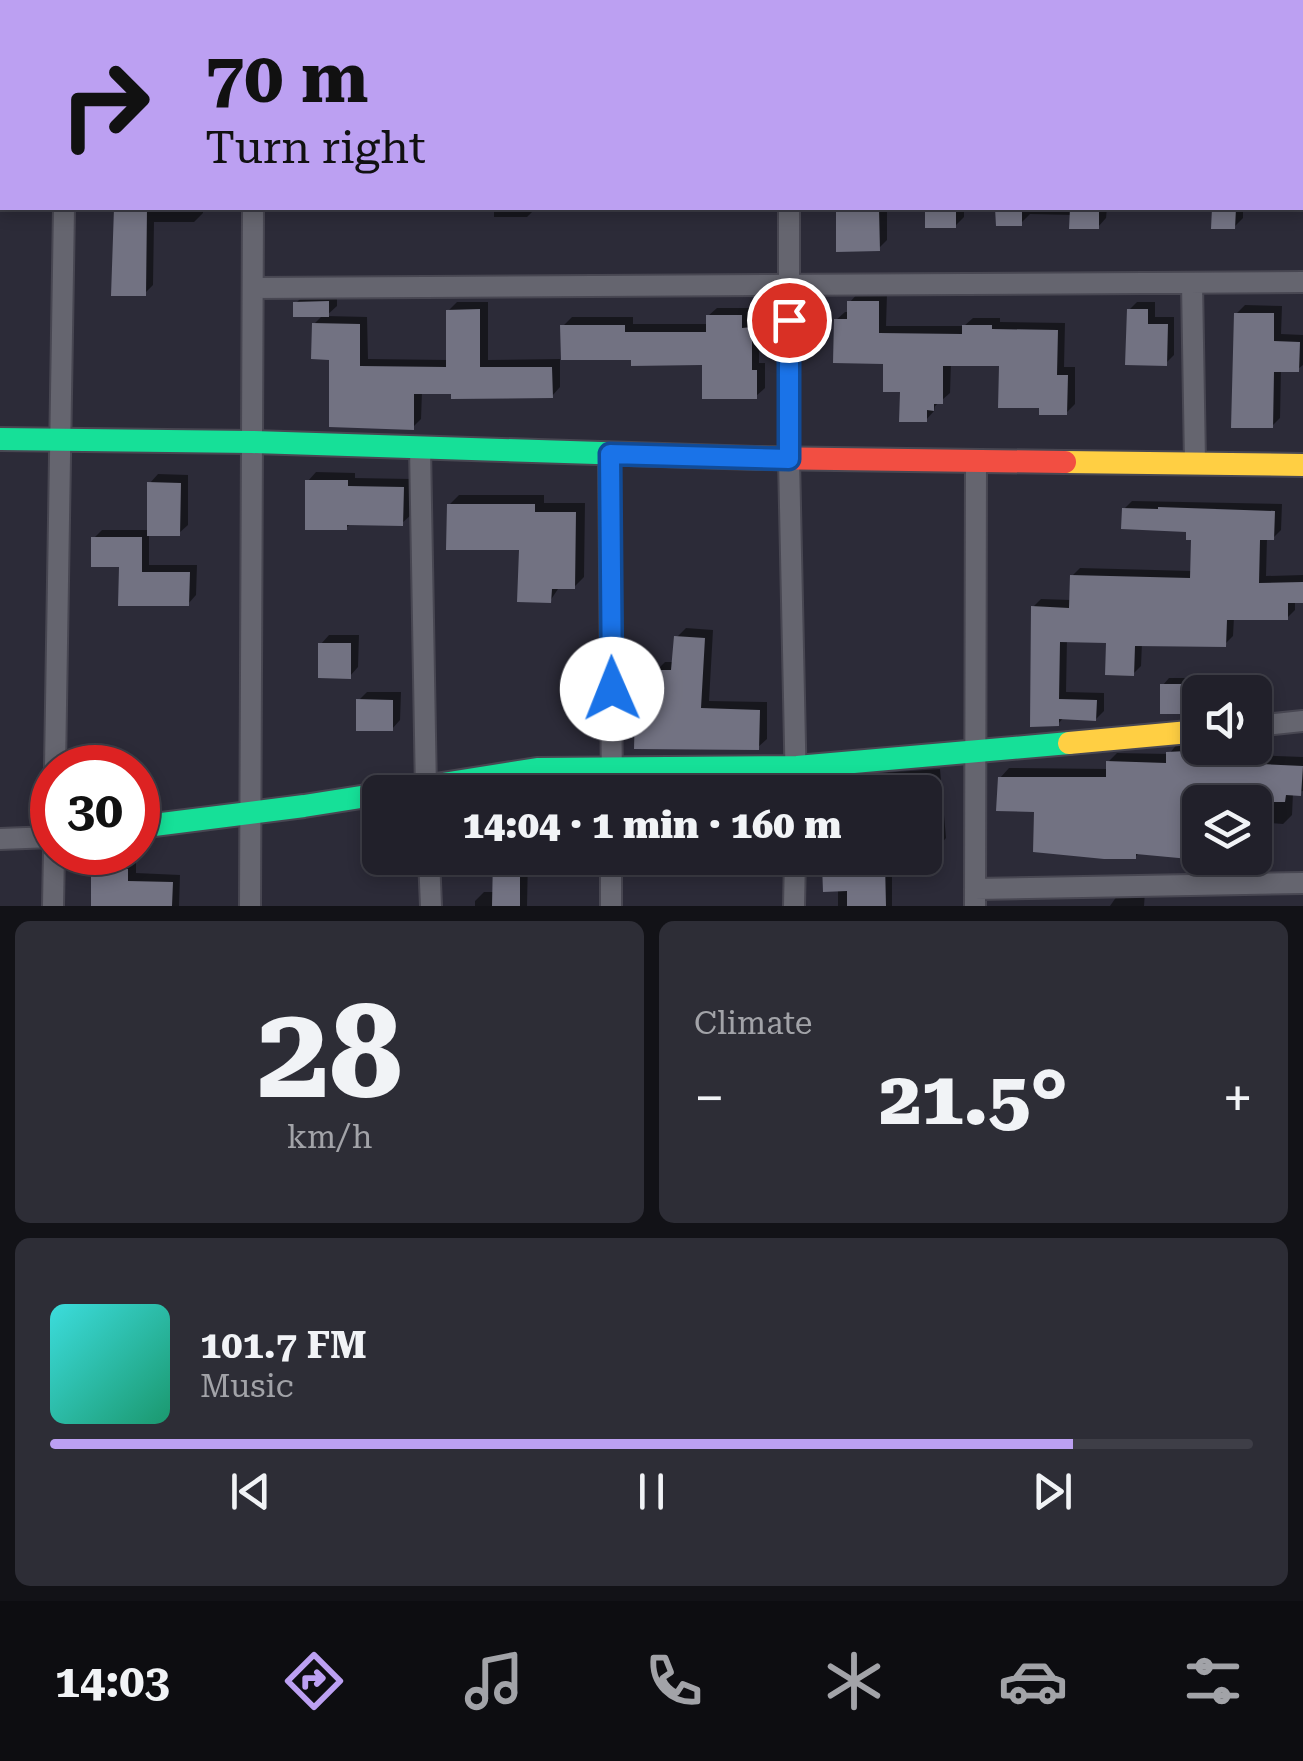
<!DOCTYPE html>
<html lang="en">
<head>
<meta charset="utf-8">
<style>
  :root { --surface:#21202a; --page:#2d2d36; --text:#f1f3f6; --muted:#a2a3a8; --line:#3e3e47; --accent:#bca0f2 }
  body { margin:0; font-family:"Roboto Serif",serif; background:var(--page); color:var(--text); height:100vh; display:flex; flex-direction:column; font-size:38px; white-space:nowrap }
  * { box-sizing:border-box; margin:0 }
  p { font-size:32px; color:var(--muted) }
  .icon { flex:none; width:55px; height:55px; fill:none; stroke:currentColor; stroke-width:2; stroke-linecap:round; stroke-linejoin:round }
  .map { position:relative; height:906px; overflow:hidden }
  .sheet { display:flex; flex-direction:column; gap:15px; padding:15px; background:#121217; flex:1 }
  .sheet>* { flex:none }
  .guide { position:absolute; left:0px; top:0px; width:1305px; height:210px; box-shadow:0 5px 15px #0003,0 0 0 2px var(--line); background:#bca0f2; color:#111; overflow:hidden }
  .tools { position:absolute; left:1182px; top:675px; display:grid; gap:20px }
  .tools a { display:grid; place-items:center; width:90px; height:90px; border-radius:15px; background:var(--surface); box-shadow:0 5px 15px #0003,0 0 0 2px var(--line); font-size:50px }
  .speed { position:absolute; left:30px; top:745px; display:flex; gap:20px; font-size:50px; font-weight:700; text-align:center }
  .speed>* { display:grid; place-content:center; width:130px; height:130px; border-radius:50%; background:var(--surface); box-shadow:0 5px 15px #0003,0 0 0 2px var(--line); line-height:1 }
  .speed .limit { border:15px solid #d22; background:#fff; color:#111 }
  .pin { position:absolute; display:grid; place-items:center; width:85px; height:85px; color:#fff; margin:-42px; border:5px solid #fff; border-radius:50%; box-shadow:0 2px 10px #0007 }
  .me { position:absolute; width:110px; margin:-55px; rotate:359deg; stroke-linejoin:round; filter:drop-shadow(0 0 8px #0008) }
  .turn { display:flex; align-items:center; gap:35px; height:210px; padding:0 40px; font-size:45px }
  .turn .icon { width:130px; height:130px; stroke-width:2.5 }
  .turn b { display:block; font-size:70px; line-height:85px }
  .big { font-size:75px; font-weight:800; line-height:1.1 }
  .sheet .widget { flex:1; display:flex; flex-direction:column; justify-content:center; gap:15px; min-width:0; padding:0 35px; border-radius:15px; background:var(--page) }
  .sheet .dial { align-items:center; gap:0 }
  .dial b { font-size:130px; line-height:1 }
  .song { display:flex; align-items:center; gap:30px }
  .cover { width:120px; height:120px; border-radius:15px; background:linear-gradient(135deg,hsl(180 70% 55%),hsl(160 70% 35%)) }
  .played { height:10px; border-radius:5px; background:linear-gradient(90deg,var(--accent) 85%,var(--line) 85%) }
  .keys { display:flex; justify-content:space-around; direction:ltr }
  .heat { display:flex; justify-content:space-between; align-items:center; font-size:55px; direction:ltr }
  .sheet .tiles { flex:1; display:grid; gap:15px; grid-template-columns:1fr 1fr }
  .widget:last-child { grid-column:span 2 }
  .trip { position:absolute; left:362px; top:775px; width:580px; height:100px; border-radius:15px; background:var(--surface); box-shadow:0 5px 15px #0003,0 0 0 2px var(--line); font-weight:800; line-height:100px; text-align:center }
  .tabs { display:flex; height:160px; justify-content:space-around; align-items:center; background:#0d0d11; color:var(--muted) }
  .tabs .icon { width:70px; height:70px }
  .tabs .current { color:var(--accent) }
  .tabs b { font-size:45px; color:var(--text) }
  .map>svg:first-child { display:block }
</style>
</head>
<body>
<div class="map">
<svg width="1303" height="906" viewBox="0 0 1303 906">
  <rect width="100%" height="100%" fill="#2c2b38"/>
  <path fill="#0007" d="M155,0H204V2H155Z
    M424,0H492V2H424Z
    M567,0H638V2H567Z
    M822,0H955L956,2H822Z
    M0,151H2V185H0Z
    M116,208H203V213L194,222H154L153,285L144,294H113Z
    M421,208H536L527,217H494V210Z
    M834,208H1107L1106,218L1098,227L1072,215L1030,214L1021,223L998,210H964V217L955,226L928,211L887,212V240L879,248Z
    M1214,208H1243V218L1234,227L1214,226Z
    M858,293L887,294L886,326H964L973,318H1000V322L1065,323L1064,367H1075V404L1066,413L1042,406L1001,363H951L950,393L935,406L934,411L926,420L885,363L836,320L845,312H849L850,302Z
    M305,294H337V306L326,316L367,317L368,359L448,360V311L457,302H488V360L560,359V387L552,396L422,392L421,419L413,427L332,357L314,324L324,314L296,303Z
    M1137,302H1155V317H1174V355L1166,363L1129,310Z
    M1245,305L1282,306L1281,334L1303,335V365L1298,369H1281L1280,418L1272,426L1236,314Z
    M717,308H749V320H759V363H765V388L756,396L705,363L634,357L563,326L572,317H633V324H708V316Z
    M316,472L355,473V478L411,479V515L402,523H351L346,528L308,481Z
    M158,474L188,475V525L179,533H149V565H197L196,595L188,604L122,565L94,538L102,530H149L150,483Z
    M459,495H544V503H585L584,577L574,587L560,586L550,601L521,547L449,505Z
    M1132,501L1282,504L1281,530L1273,538H1267L1266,576L1303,575V601H1295V610L1287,618L1234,617L1233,636L1225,644L1142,643L1141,666L1133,674L1109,641L1067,639L1066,692L1104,693V711L1096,719L1065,716L1058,724L1033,607L1041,599L1071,600L1072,576L1080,568L1192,571L1194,538L1189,529L1124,509Z
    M686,628L713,630L709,701L767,702V739L758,747L638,711L646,703H656V671L665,662H674L677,637Z
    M329,635H359L358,667L350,676L321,644Z
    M1239,676L1241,692H1200V705L1187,707L1182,712L1163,685L1169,678H1189V682Z
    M367,692H401L400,720L392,729L359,700Z
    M1178,743L1200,744V748H1249V755L1303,757V791L1293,793L1292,815L1283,824L1255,822V802H1200V857L1140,852L1135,857L1037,809L1000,778L1009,768L1108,769V762L1117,753L1169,754Z
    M940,769L946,838L938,847L925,848V792H842V784L851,775Z
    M495,858H528L527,906H475V901L484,892H495Z
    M833,858H892V906H838V889L825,865Z
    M1207,858H1242L1240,860Z
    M136,861V873L180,875L179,906H109L93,870L102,862Z
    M1145,892L1144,906H1110L1119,893Z"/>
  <path fill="#727282" d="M114,208H147L146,296H111Z
    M836,208H879L880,251L836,252Z
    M925,208H956V228H925Z
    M995,208H1022V226H996Z
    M1070,208H1099V229H1069Z
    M1212,208H1236L1235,229H1211Z
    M329,301V317H293V302Z
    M847,301H879V333L962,334V325H992V329L1058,330L1057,375H1068L1067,415H1039V408H998L999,366H943V404H934V411L927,410V422H899L900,392H883V364L833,363L834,319H847Z
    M480,309V367H552L553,398L451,399V394H414V430L329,427V360L311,359L312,323L360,324V366L446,367V310Z
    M1127,309H1148V324H1168L1167,366L1125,365Z
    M1234,313H1274V341L1300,342L1299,372H1274L1273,428H1231Z
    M706,315H742V328L752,327V370H757V399H702V365L631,366V360H561L560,325H625V332H706Z
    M305,480H348V486L404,487L403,526L347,525V530H305Z
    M147,482L181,483L180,536H147Z
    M447,504H535V512H576L575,589H552L551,603L517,602L519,550H446Z
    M1158,507L1275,511L1274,540H1260L1259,583L1303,582V603H1288V620H1227L1226,647L1135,646L1134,676L1105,675L1106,643L1060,642L1059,699L1097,700L1096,721L1059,719V726L1030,727L1031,606L1069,608L1070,575L1190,578L1191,540H1186V532L1121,529L1122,508L1158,509Z
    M91,537H142V572H190L189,606H118L119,567H91Z
    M674,636L705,638L701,708L760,710L759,750L634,749L635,710H653L654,670H671Z
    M318,643H351V679L318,678Z
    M1160,684H1184L1183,714H1160Z
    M356,699L393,700V731H356Z
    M1208,750V753L1241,754V763L1303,766L1301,796L1286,795L1285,802H1200V860L1136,854V859H1104L1033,852L1034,812L996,811L998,777H1106V761L1166,763V752Z
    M493,858H520V906H492Z
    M885,863L886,906H847V891L823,892L822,864Z
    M91,869H128V881L173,882L172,906H91Z"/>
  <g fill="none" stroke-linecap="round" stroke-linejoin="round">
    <g stroke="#484752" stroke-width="24">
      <path id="street" d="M253,0V2
        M67,2V0
        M791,2L792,0
        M1302,91H1303
        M789,208V459L796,792
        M1192,283L1195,463
        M253,288L1303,282
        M420,447L426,792
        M609,454L612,792
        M1255,726L1303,721
        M55,768L64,208
        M0,839L52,837
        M429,858L431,906
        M611,858V906
        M975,889L1303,883
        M53,906L54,852
        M250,906L253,208
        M794,906L795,858
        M975,906L976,461"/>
    </g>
    <g stroke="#484752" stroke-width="26">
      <path id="fast" d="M0,439L252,442L756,458
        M138,827L304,806L537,769L797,767L1069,743"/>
    </g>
    <g stroke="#484752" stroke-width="26">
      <path id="slow" d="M1065,462L1303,465
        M1069,743L1200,731"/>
    </g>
    <g stroke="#484752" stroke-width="26">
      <path id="jam" d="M756,458L1065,462"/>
    </g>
    <use href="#street" stroke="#65656f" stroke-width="20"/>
    <use href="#fast" stroke="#16e098" stroke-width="22"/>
    <use href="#slow" stroke="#ffcf43" stroke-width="22"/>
    <use href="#jam" stroke="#f24e42" stroke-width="22"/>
  </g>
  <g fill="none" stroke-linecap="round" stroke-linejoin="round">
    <g stroke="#114b97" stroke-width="25">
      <path id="route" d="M612,689L610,454L789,459V320"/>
    </g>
    <use href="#route" stroke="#1a73e8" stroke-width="18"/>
  </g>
</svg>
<div class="tools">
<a><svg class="icon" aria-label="sound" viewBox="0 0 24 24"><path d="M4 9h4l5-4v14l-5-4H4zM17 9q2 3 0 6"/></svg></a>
<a><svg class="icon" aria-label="layers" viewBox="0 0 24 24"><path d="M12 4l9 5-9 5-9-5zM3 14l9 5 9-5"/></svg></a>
</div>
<div class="speed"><div class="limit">30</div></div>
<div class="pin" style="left:789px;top:320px;background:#d93025"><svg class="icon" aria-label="arrive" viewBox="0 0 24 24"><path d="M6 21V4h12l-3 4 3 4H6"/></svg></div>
<svg class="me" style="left:612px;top:689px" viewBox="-20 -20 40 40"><circle r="19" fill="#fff"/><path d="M0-13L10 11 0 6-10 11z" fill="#1a73e8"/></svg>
<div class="trip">14:04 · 1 min · 160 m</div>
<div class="guide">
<div class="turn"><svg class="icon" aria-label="right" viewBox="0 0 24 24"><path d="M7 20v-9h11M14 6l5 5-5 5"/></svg><div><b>70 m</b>Turn right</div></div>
</div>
</div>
<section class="sheet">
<div class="tiles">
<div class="widget dial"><b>28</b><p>km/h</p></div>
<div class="widget"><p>Climate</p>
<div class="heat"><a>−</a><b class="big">21.5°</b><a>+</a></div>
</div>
<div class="widget">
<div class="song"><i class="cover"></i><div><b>101.7 FM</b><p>Music</p></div></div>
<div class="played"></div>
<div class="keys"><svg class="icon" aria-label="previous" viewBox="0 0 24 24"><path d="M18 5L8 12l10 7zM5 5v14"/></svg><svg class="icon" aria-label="pause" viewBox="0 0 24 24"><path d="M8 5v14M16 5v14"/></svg><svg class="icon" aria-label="next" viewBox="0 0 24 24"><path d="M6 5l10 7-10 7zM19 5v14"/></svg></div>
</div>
</div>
</section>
<nav class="tabs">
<b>14:03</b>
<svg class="icon current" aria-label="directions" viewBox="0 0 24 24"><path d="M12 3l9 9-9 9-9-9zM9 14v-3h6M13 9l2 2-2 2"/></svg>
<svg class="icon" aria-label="music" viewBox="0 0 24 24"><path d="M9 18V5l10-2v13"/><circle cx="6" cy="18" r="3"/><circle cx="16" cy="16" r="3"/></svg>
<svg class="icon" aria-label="phone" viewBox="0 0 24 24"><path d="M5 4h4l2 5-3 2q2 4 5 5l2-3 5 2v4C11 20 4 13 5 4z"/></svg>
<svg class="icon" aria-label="climate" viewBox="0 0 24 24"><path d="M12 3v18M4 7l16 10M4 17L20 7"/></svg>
<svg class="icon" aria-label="car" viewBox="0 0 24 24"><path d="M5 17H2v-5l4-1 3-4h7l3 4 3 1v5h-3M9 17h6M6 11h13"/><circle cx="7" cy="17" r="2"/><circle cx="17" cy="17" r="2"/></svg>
<svg class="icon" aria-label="filters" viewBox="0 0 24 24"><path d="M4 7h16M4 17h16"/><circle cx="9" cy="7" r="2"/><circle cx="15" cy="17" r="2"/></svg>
</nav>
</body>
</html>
